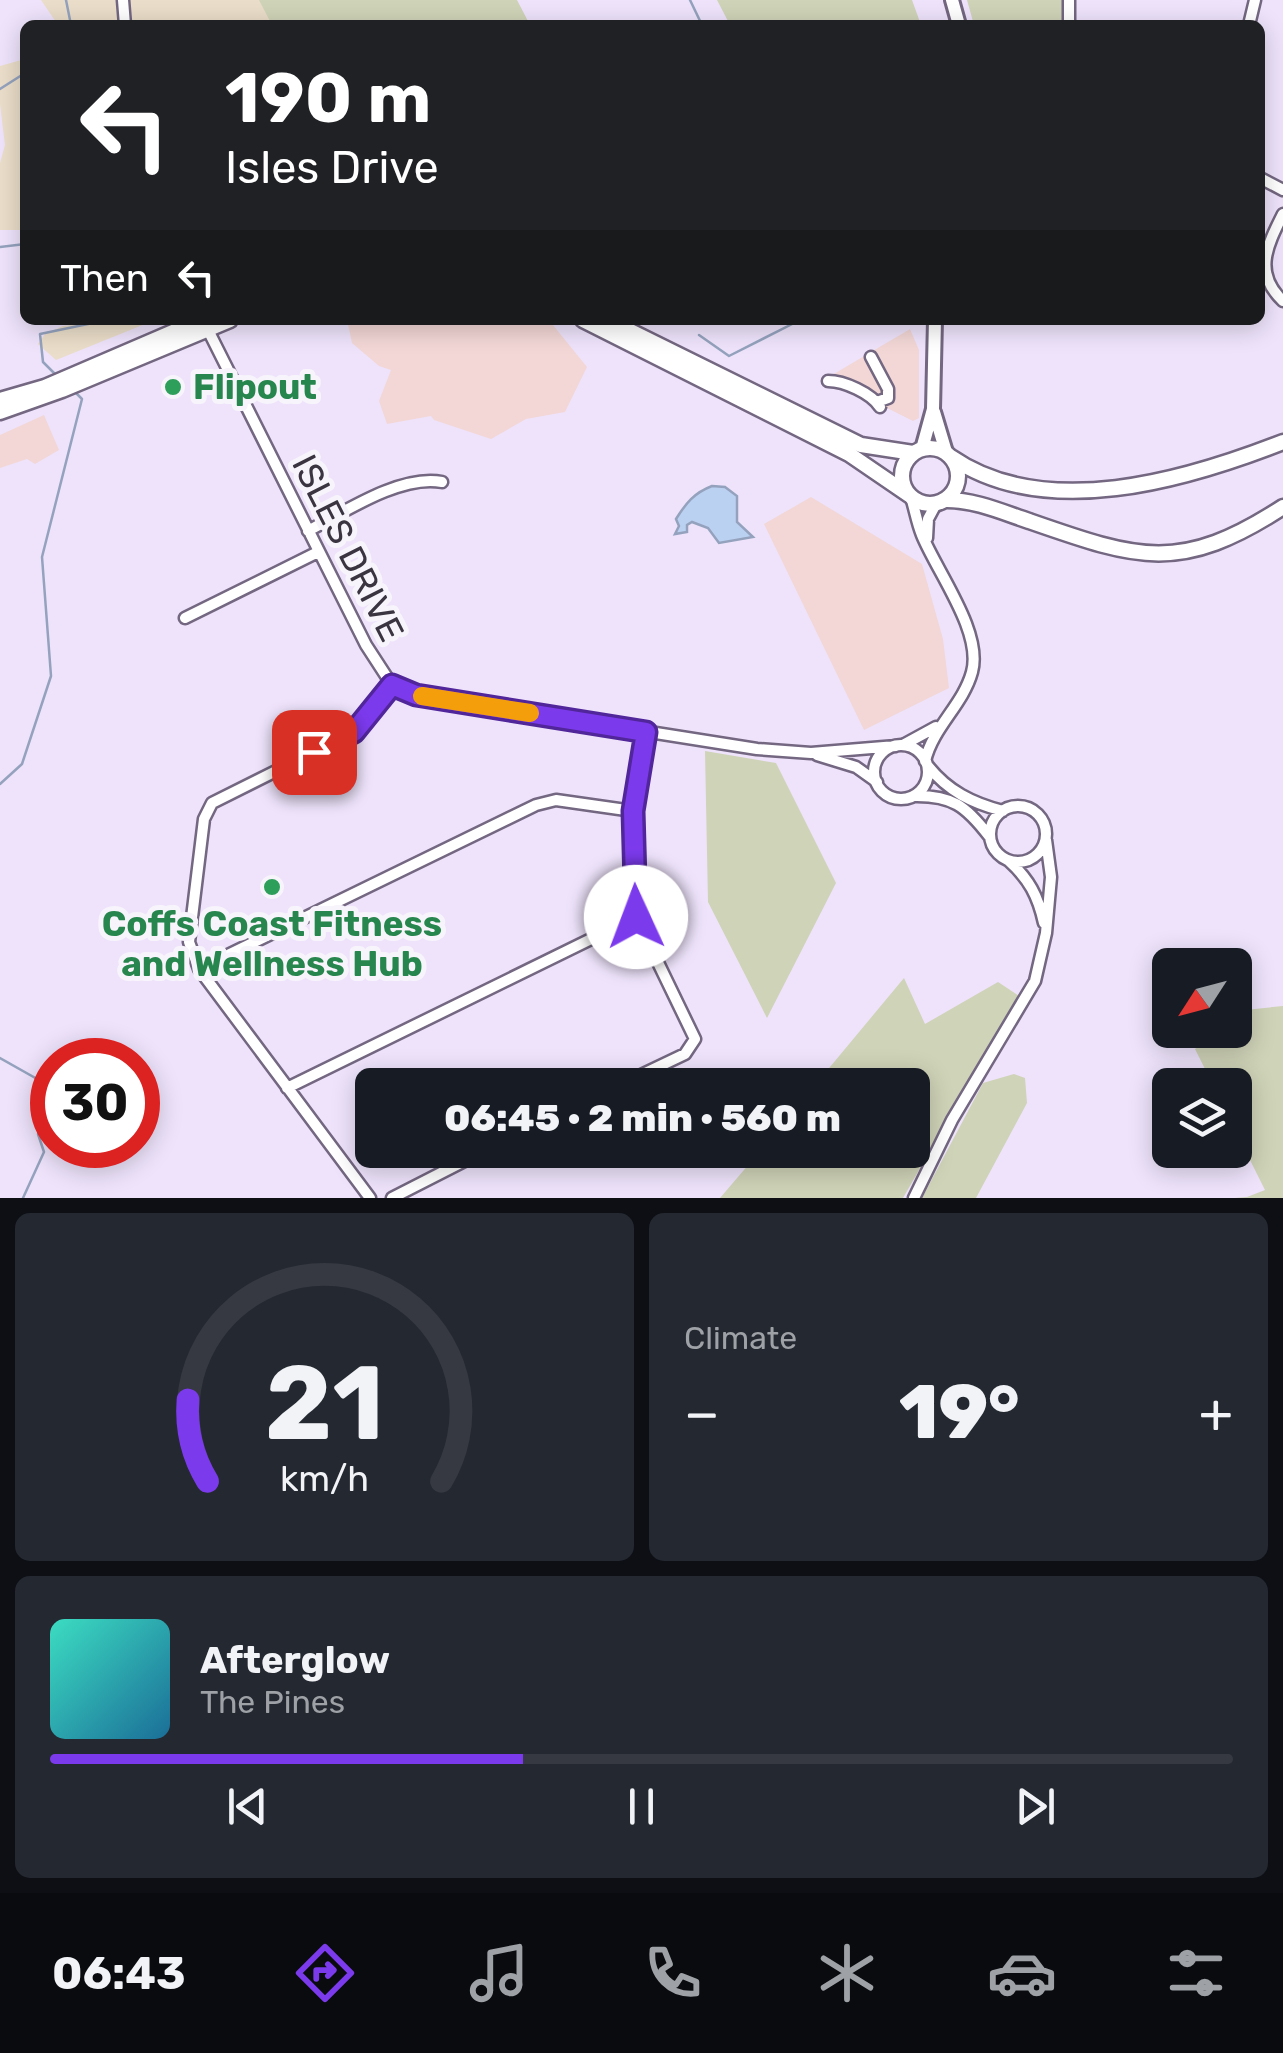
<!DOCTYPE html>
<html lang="en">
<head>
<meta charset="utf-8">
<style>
  :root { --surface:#171b24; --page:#242831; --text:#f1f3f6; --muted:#9ea1a6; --line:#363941; --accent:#7c3aed }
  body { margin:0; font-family:Rubik,sans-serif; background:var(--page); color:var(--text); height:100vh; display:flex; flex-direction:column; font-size:38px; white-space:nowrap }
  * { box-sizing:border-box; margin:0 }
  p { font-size:32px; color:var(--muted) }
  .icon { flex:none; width:55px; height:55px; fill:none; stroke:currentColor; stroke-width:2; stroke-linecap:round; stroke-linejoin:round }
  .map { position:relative; height:1198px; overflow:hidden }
  .side { display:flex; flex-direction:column; gap:15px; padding:15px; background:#0d0f14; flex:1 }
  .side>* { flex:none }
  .guide { position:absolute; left:20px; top:20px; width:1245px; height:305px; border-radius:15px; box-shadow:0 5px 25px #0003; background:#202124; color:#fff; overflow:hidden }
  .needle { width:65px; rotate:234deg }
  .fabs { position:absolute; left:1152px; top:948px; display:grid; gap:20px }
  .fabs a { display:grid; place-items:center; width:100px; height:100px; border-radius:15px; background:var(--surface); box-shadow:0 5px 25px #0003; font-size:50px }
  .speed { position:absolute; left:30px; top:1038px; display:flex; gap:20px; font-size:50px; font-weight:700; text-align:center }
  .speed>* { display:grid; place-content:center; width:130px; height:130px; border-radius:50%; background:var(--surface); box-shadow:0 5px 25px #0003; line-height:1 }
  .speed .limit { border:15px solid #d22; background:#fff; color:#111 }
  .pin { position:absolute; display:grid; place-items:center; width:85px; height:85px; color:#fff; margin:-42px; border-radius:20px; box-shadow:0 5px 15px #0006 }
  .me { position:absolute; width:110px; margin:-55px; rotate:358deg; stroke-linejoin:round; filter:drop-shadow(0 0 8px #0008) }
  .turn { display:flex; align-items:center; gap:35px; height:210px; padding:0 40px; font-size:45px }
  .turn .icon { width:130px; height:130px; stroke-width:2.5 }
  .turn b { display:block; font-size:70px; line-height:85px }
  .then { display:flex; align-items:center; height:95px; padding:0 40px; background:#0003; gap:20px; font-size:38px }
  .big { font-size:75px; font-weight:800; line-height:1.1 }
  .side .tile { flex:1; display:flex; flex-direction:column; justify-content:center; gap:15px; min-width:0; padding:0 35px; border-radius:15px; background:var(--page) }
  .side .dial { align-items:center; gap:0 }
  .dial svg { height:260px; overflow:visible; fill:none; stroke:var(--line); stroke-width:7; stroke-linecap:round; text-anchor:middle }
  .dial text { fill:var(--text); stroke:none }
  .song { display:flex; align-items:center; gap:30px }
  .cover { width:120px; height:120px; border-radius:15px; background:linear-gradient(135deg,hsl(170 70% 55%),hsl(200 70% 35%)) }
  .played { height:10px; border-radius:5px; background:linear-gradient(90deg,var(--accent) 40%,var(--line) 40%) }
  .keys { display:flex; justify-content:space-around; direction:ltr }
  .heat { display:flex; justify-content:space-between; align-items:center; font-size:55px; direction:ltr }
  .side .tiles { flex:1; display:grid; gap:15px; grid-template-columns:1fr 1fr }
  .tile:last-child { grid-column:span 2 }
  .trip { position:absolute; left:355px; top:1068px; width:575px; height:100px; border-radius:15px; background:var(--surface); box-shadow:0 5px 25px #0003; font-weight:800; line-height:100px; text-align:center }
  .dock { display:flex; height:160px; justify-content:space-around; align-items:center; background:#090b0e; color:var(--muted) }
  .dock .icon { width:70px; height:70px }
  .dock .selected { color:var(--accent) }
  .dock b { font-size:45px; color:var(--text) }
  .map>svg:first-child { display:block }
</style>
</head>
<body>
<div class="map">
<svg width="1283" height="1198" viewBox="0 0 1283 1198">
  <rect width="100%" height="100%" fill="#eee3fb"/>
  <path fill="#f2d7d6" d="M347,320H532L553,325L587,367L565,412L526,419L491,439L434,420L431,416L387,424L379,401L391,370L379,366L352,343Z
    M910,329L919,350V418L913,421L827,378Z
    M44,415L59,450L35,464L27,459L0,468V435Z
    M811,497L922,564L943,639L949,688L864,730L764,524Z"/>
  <path fill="#eaddc9" d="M41,0H504L517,25H58Z
    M25,59V230H0V163L5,145L0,104V66Z
    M118,320H155L56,360L38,344L45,334L63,326Z"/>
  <path fill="#cfd3b7" d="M259,0H517L530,25H272Z
    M717,0H912L921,25H730Z
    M967,0H1062V25H974Z
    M705,751L776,763L836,883L767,1018L708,902Z
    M904,978L925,1024L998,982L1019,996L903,1198H720L761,1150H912V1085H815Z
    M1283,1006V1198H1235L1247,1197L1265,1190L1235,1130V1085H1213L1195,1049L1219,1030H1235V1018L1245,1010Z
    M1014,1074L1025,1078L1027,1103L976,1198H922L983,1083Z"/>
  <path fill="#bbd1f2" stroke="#94a2bd" stroke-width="2.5" d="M712,486L725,487L737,496V522L753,537L719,543L708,528L692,522L687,525V532L675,534L679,526L676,519C686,503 694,493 712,486Z"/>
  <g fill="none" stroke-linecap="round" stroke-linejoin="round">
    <path stroke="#94a2bd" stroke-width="2.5" d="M66,0L71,25
      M690,0L702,25
      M0,89L25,73
      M0,247L25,244
      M699,335L729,356L800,320
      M55,374L43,362L40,334L107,320
      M0,784L22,764L51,676L42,557L82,399L76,393
      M0,1058L46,1084L52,1105L38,1134L44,1152L23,1198"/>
    <g stroke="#736781" stroke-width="15">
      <path id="minor" d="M123,0L125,25
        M1069,0V25
        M1249,25L1255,0
        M1260,178L1283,190
        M1283,214C1267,246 1253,273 1283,301
        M206,326L366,645L392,685L416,695L757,749L811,753L896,746
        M871,357L888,389V398L877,402
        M828,381C844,381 871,393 880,407
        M911,497C915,510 917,523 922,535C937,572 983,632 972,672C963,705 933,727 925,761
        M308,531C344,512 401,474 442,482
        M927,538L928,519L936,504
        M185,618L318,552
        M903,745L936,727
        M874 772a27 27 0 1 1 54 0a27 27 0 1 1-54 0Z
        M817,755L856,767L877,782
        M928,766C948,791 972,803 1003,811
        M913,796C952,795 966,806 989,836
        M990 834a28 28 0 1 1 56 0a28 28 0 1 1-56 0Z
        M1009,861C1029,879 1038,896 1044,923
        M199,969L536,805L556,800L633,811
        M620,1085L685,1054L695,1039L636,917L633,811L646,732
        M287,1088L636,917
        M370,1198L199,969L189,942L204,819L212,803L354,732L392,685
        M392,1198L486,1150
        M914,1198L952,1120L1035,981L1046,933L1051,877L1046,840"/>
    </g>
    <g stroke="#736781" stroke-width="18">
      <path id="major" d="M952,0L959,25
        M934,412L946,452
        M922,449L933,409L935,320"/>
    </g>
    <g stroke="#736781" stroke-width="19">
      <path id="highway" d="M583,320L849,454L909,495
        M608,320L861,445L913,453
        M0,400L45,387L201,320
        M0,412L62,390L230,320
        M902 476a28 28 0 1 1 56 0a28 28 0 1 1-56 0Z
        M951,457C1045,522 1186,480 1283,442
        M947,500C975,500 1002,512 1029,521C1138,559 1180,574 1283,507"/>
    </g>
    <use href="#minor" stroke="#fff" stroke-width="10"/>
    <use href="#major" stroke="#fff" stroke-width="12"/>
    <use href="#highway" stroke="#fff" stroke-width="14"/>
  </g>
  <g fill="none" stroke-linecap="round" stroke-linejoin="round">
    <g stroke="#51269a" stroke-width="25">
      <path id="route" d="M314,752L354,732L392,685L416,695L646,732L633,811L636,917"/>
    </g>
    <use href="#route" stroke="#7c3aed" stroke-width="18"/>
    <path stroke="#f59e0b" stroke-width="18" d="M422,696L530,713"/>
  </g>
  <g fill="#2e9e5b" stroke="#f7f4fb" stroke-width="4">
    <circle cx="173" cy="387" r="10"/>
    <circle cx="272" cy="887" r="10"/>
  </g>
  <g text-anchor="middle" stroke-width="10" stroke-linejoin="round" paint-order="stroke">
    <g font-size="35" font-weight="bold" fill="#27864d" stroke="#f7f4fb" text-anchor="start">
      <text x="193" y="399">Flipout</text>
      <text x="272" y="936" text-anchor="middle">Coffs Coast Fitness<tspan x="272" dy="40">and Wellness Hub</tspan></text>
    </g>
    <g font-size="35" fill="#393440" stroke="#f7f4fb">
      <text transform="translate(348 548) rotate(63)" y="12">ISLES DRIVE</text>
    </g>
  </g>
</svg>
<div class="fabs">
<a><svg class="needle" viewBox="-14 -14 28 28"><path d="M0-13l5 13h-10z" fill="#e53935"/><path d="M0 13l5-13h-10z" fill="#9ea1a6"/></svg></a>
<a><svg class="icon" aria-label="layers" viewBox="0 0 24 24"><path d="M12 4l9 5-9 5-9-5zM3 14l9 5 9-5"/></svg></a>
</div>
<div class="speed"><div class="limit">30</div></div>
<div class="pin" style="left:314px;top:752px;background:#d93025"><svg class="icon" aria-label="arrive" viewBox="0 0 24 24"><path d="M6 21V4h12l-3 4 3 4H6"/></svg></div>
<svg class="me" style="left:636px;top:917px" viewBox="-20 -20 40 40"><circle r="19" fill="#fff"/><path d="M0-13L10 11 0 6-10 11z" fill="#7c3aed"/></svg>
<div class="trip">06:45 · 2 min · 560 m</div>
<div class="guide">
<div class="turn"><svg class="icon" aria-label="left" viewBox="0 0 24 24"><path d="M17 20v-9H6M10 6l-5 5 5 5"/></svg><div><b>190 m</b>Isles Drive</div></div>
<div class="then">Then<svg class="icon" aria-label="left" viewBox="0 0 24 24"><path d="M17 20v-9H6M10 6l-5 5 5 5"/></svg></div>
</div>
</div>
<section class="side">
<div class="tiles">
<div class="tile dial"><svg viewBox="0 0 100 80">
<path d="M14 69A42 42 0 1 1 86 69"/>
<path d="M14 69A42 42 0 0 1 8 44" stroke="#7c3aed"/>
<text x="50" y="56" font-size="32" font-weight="700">21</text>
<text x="50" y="72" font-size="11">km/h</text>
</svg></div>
<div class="tile"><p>Climate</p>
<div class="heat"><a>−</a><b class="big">19°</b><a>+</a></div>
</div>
<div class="tile">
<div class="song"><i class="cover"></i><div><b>Afterglow</b><p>The Pines</p></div></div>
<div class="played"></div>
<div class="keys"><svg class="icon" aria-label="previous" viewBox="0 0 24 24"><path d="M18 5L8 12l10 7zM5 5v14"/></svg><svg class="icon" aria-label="pause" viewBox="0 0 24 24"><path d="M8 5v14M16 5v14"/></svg><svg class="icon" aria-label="next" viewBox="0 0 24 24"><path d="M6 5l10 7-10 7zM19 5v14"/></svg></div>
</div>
</div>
</section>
<nav class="dock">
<b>06:43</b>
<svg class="icon selected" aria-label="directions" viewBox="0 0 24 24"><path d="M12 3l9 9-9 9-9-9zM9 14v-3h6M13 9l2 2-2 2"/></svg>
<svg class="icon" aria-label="music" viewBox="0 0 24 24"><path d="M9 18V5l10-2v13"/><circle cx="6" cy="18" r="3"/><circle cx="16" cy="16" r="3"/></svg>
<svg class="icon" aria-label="phone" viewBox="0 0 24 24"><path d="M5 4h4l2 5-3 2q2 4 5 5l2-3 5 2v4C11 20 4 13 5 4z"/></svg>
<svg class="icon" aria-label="climate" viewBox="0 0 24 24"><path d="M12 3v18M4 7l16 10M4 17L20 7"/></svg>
<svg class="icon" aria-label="car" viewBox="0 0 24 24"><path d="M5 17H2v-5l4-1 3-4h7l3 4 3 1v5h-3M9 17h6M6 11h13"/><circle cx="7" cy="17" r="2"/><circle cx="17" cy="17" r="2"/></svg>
<svg class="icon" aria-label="filters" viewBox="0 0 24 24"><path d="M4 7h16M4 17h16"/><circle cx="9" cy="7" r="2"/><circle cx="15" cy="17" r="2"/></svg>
</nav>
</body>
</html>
